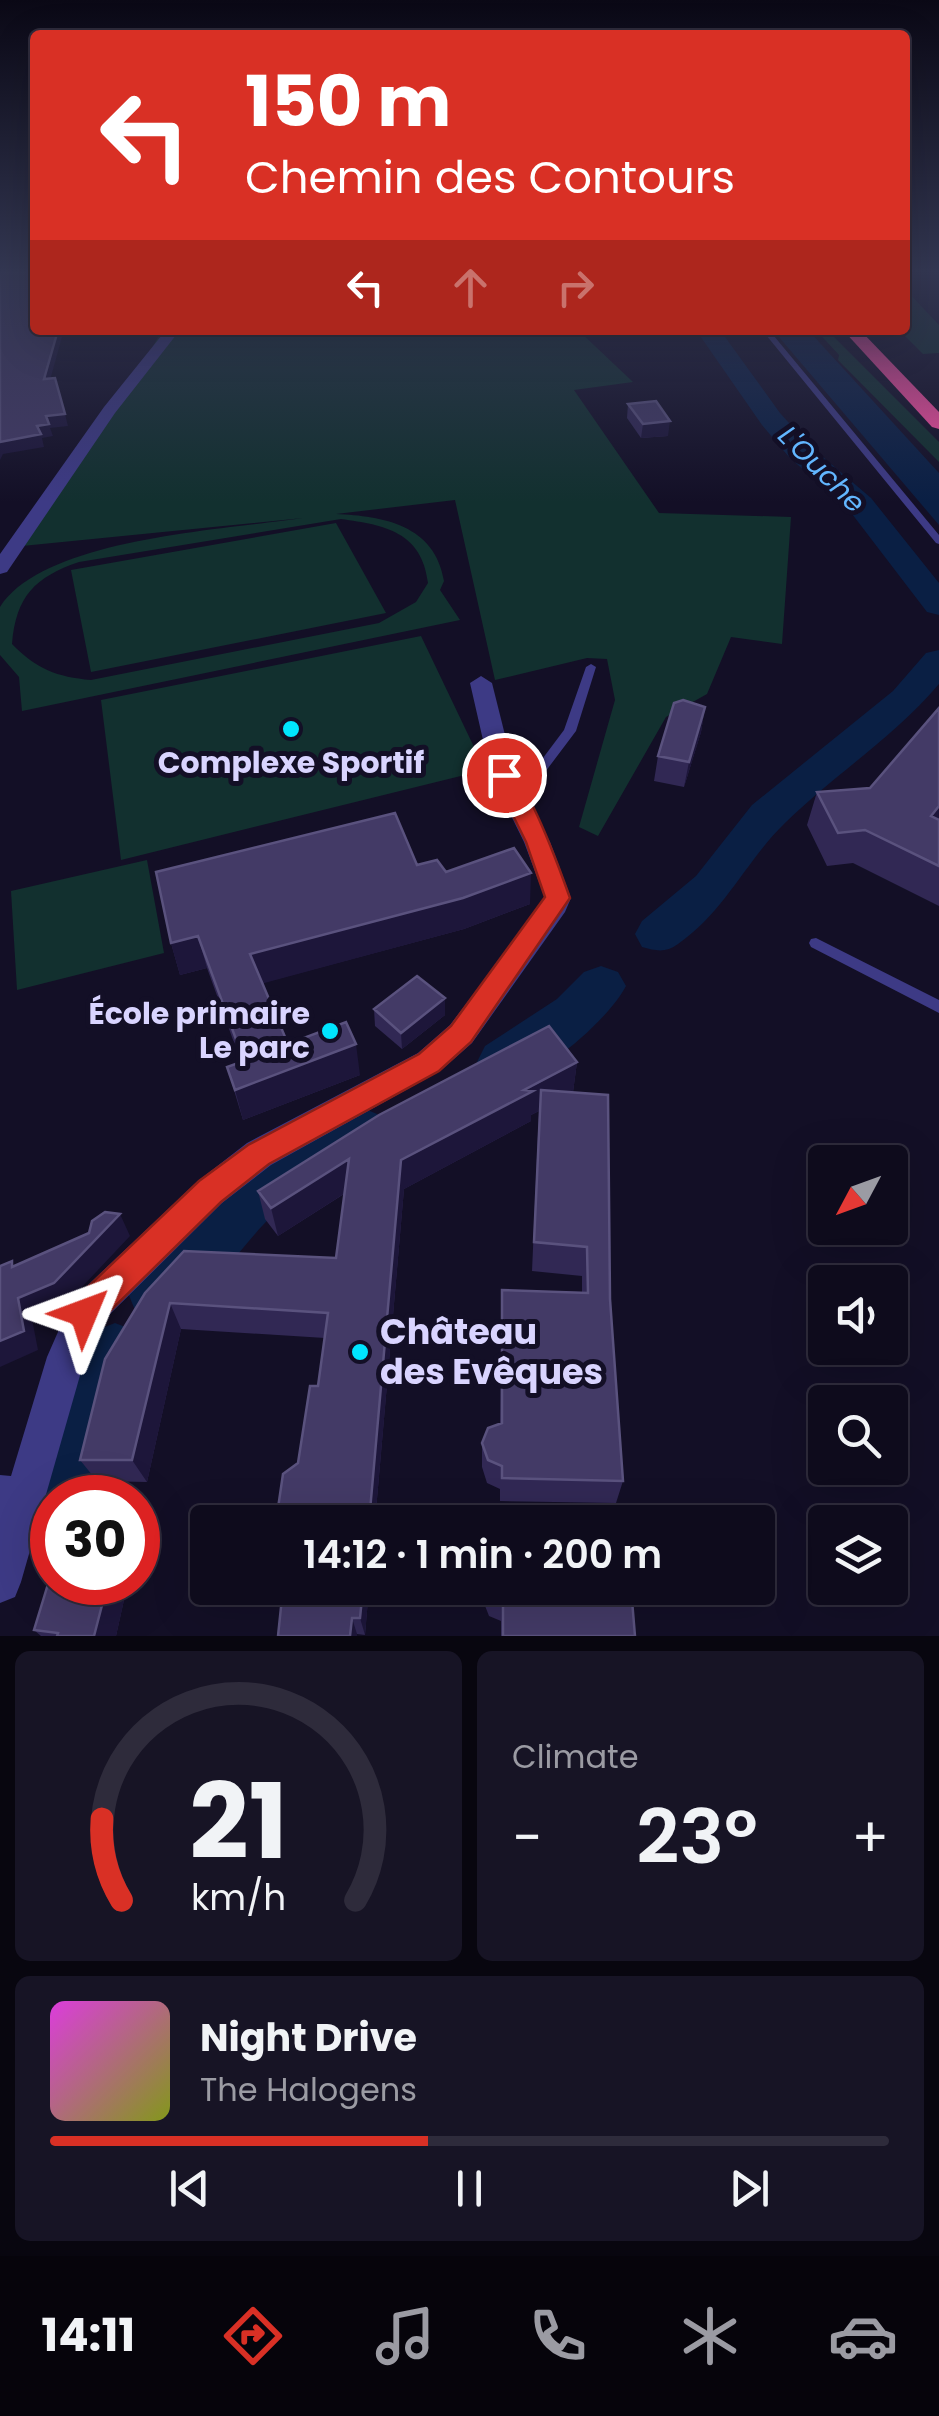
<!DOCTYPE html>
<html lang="en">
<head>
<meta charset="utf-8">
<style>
  :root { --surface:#0e0b1c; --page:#171425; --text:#f1f3f6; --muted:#9b9ba3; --line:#2e2b3b; --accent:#d93025 }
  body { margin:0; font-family:Poppins,sans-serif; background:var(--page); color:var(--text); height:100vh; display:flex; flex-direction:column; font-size:38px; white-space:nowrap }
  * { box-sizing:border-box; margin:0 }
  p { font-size:32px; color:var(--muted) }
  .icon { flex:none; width:55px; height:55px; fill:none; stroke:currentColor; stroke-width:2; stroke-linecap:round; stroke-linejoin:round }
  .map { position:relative; height:1636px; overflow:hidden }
  .side { display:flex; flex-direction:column; gap:15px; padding:15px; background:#08060f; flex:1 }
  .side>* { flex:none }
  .hud { position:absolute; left:30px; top:30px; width:880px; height:305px; border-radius:10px; box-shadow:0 10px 40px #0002,0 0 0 2px var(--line); background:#d93025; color:#fff; overflow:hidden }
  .needle { width:65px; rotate:229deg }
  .controls { position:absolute; left:808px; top:1145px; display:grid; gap:20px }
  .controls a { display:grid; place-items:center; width:100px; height:100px; border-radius:10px; background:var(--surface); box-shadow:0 10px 40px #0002,0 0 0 2px var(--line); font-size:50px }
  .speed { position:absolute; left:30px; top:1475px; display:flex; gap:20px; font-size:50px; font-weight:700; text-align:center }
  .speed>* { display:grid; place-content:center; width:130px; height:130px; border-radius:50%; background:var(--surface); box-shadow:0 10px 40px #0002,0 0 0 2px var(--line); line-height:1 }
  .speed .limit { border:15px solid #d22; background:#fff; color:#111 }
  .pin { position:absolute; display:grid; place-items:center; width:85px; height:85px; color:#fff; margin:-42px; border:5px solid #fff; border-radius:50%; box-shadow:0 2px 10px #0007 }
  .me { position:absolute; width:110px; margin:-55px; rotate:46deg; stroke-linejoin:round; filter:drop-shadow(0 0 8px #0008) }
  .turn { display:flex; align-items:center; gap:35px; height:210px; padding:0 50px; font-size:45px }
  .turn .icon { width:130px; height:130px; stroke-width:2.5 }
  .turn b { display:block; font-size:70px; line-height:85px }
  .lanes { display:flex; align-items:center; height:95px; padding:0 50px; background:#0003; justify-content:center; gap:50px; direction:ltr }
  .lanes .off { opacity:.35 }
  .big { font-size:75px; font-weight:600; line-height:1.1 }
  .side .tile { flex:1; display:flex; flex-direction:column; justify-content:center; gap:15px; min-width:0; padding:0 35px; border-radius:15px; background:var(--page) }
  .side .dial { align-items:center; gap:0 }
  .dial svg { height:260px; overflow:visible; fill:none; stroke:var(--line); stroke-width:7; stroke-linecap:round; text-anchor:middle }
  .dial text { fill:var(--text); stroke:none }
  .song { display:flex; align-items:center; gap:30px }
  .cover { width:120px; height:120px; border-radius:15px; background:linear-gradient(135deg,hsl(300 70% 55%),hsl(70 70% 35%)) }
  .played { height:10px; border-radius:5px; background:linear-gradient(90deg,var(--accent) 45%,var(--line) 45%) }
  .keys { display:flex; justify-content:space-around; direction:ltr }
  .heat { display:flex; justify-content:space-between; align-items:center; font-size:55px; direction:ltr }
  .side .tiles { flex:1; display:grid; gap:15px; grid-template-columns:1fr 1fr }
  .tile:last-child { grid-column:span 2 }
  .trip { position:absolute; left:190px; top:1505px; width:585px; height:100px; border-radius:10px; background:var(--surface); box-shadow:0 10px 40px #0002,0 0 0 2px var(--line); font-weight:600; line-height:100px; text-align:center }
  .tabs { display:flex; height:160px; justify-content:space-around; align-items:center; background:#06040b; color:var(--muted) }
  .tabs .icon { width:70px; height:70px }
  .tabs .selected { color:var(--accent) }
  .tabs b { font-size:45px; color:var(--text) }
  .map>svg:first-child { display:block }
</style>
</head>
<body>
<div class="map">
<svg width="939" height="1636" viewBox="0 0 939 1636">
  <rect width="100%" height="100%" fill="#130f26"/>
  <path fill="#12302f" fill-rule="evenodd" d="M905,289L939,325V353L923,354L899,330H905Z
    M162,330H578L633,382L574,390L659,513L791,517L782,644L731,637L707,694L666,717L598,836L579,827L615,700L607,659L587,658L495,680L455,500L336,514C383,516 435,525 444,581L440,590L460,620L22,711L19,677L0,655V607C44,538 224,530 303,518L22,546L141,368ZM341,519C385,525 422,532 428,583L416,602L379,623L91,680C57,677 36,669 12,644C16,596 35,577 79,562Z
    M816,330H827L939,442V462L838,360L839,355Z
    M336,523L386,613L91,672L71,570Z
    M421,636L485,770L121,860L101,700Z
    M147,860L164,953L17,990L11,891Z"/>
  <path fill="#0a1f44" d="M773,330H808L939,473V525Z"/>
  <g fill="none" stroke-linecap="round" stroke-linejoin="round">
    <path fill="#0a1f44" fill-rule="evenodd" d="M696,330H720L780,413L809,445L871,498L939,583V615L927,612L849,510L789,457L762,425Z
      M939,650V684C894,737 834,775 785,823C745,862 726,910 678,944C666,953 656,951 642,947L635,934L642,921L696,876L752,805L893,691L926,653Z
      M601,966L618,972L626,986C609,1019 544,1075 508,1083C500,1084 493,1081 485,1078L477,1062L485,1046L557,999L584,972Z
      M358,1106L377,1114L385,1131C369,1166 323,1175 293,1197C245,1233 214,1301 159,1324L137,1315L128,1293C159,1219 284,1134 358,1106Z
      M115,1323L138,1332L147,1355L122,1420L107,1498H52V1525L37,1498L56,1420L92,1332Z"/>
    <path fill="#3d3a85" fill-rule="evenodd" d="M762,330H769L939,535V544L936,543Z
      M591,664L596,667L576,731L521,804H513L511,801L513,798L564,730L586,667Z
      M816,938L939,1000V1013L811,947L809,943L811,939Z"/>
    <path fill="#3d3a85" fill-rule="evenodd" d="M166,330H180L115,413L7,572L0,574V554L104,407Z
      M481,676L492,683L515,775L550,842L571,898L565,912L472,1043L440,1071L271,1165L222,1203L98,1326L85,1358L21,1582L15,1597L0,1603V1475L11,1476L47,1357L72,1300L198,1181L247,1143L418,1053L450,1025L541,906L545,898L524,842L491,775L470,683Z"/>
    <path fill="#ff4fa3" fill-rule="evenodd" d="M843,330H860L939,412V429L932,427Z"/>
  </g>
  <path fill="#312854" d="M628,404L668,436L641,438L627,418Z
    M705,707L701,732L684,787L654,781L658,756Z
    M939,708V906L853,863L827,866L807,825L817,792L870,788Z
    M417,865L530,904L464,929L262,983L288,1044L360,1075L243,1120L227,1067L241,1062L207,968L180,975L171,943Z
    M445,998V1015L402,1049L375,1026L374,1009Z
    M577,1062L573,1092L610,1299L623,1481L616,1503L500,1501V1489L487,1483L482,1467V1443L500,1424L502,1290L582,1292V1276L532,1271L539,1111L531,1115V1121L404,1189L375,1522H284L278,1508L298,1463L318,1386L325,1338L181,1329L147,1482L97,1481L80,1460L145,1293L336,1258L344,1194L278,1236L265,1219L258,1191Z
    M52,1582H128L116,1636H41L34,1630Z
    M283,1588H369L365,1635L357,1634Z
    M482,1588H631L635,1636H501V1621L489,1616L482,1598Z"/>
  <path fill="#1d163a" d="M35,274L34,286L33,339L30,328L32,276Z
    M58,330H60L62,337L47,391L44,379Z
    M65,414L68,426L50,428L53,436L42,438L44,447L3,454L0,460V442L46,416Z
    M670,421L668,436L641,438L643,424Z
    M705,707L701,732L684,787L689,762Z
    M939,806V820L931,816Z
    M531,873L530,904L464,929L257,985L250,954Z
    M198,936L207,968L180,975L171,943Z
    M445,998V1015L402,1049L401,1033Z
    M356,1044L360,1075L243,1120L235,1090Z
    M577,1062L573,1092L541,1090L539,1111L531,1115V1121L404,1189L375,1522H369L401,1160Z
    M349,1159L353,1188L278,1236L271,1208Z
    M120,1214L130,1236L66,1304L32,1319L38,1350L0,1367V1341L18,1298Z
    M170,1303L181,1329L147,1482L132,1460Z
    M108,1582H128L116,1636H94Z
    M363,1588H369L365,1635L360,1618Z
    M352,1618L357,1634V1636H350Z"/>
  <path fill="#433a66" stroke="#5a527e" stroke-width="2.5" d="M0,273H35L32,276L30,328H35V330H58L44,379L55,378L65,414L46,416L49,424L37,426L41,434L0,442Z
    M656,401L670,421L643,424L628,404Z
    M683,700L705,707L689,762L658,756L674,703Z
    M939,708V806L931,816L939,820V866L865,830L838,833L817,792L870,788Z
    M395,813L417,865L437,860L446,872L514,848L531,873L463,898L250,954L288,1044L346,1022L356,1044L235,1090L227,1067L244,1061L198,936L171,943L156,872Z
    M417,976L445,998L401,1033L374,1009Z
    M549,1026L577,1062L524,1090L533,1091L401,1160L369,1522H290V1520L278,1508L283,1474L298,1463L310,1386H318L328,1313L170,1303L132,1460H80L105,1359L145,1293L184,1251L336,1258L349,1159L271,1208L258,1191L379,1115Z
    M541,1090L608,1095L610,1299L623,1481L502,1478V1466L488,1460L482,1443L488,1428L502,1423V1290L588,1293L587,1247L534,1242Z
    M105,1212L120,1214L54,1283L18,1298L24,1331L0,1341V1266L12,1261V1267L89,1233L92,1221Z
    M52,1571V1582H108L94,1636H57L58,1633L34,1630Z
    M283,1588H363L360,1618H352L350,1636H278Z
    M486,1588H631L635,1636H503V1603L490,1598Z"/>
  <linearGradient id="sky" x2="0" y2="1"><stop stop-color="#0a0815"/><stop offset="0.54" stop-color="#333752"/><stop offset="1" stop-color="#333752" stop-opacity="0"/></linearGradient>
  <rect width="939" height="502" fill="url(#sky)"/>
  <path fill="#d93025" stroke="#8d1f18" stroke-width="2.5" d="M504,767C527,775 561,873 570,898L471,1042L439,1071L269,1164L221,1202L96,1325L84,1330L73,1325L68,1313L73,1301L199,1181L248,1145L419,1054L451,1026L545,897L526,842L493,775Z"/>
  <g fill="#00e5ff" stroke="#130f26" stroke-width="4">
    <circle cx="291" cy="729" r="10"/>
    <circle cx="330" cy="1031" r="10"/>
    <circle cx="360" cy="1352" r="10"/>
  </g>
  <g text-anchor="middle" stroke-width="10" stroke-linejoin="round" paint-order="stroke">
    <g font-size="28" font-style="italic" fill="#62b6ff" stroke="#130f26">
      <text transform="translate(822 469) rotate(45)" y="10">L'Ouche</text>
    </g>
    <g font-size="30" font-weight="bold" fill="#d9d4ff" stroke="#130f26">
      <text x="291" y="773">Complexe Sportif</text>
      <text x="310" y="1024" text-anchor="end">École primaire<tspan x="310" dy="34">Le parc</tspan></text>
    </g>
    <g font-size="35" font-weight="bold" fill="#d9d4ff" stroke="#130f26" text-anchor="start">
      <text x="380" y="1344">Château<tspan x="380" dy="40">des Evêques</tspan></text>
    </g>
  </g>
</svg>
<div class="controls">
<a><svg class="needle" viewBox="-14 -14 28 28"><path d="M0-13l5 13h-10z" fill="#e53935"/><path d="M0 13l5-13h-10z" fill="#9b9ba3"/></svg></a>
<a><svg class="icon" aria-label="sound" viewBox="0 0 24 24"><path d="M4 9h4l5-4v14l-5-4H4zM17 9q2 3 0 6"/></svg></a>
<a><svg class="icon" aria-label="search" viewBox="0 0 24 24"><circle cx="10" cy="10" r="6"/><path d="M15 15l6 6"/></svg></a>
<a><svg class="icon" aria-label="layers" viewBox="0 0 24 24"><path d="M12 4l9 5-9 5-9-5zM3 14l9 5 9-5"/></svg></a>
</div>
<div class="speed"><div class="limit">30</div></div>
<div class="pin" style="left:504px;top:775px;background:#d93025"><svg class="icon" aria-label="arrive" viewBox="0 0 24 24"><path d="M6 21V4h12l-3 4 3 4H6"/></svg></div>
<svg class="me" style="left:84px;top:1313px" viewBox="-20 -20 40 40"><path d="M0-17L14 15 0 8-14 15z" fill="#d93025" stroke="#fff" stroke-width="4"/></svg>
<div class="trip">14:12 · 1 min · 200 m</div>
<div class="hud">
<div class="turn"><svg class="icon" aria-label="left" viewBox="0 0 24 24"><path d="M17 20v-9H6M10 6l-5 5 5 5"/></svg><div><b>150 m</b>Chemin des Contours</div></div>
<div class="lanes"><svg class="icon" aria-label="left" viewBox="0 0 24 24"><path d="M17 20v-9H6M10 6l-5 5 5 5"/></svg><svg class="icon off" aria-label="ahead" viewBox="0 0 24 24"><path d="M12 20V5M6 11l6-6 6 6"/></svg><svg class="icon off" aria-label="right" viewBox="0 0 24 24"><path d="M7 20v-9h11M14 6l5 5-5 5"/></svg></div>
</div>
</div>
<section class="side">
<div class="tiles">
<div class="tile dial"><svg viewBox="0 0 100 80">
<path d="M14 69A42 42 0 1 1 86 69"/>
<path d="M14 69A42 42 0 0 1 8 44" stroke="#d93025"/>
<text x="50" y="56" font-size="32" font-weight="700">21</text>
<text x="50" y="72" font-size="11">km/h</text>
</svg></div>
<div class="tile"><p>Climate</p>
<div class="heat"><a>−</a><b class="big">23°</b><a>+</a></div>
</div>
<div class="tile">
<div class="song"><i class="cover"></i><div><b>Night Drive</b><p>The Halogens</p></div></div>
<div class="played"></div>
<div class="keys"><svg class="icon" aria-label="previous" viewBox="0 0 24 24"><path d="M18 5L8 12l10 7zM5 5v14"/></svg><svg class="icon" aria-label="pause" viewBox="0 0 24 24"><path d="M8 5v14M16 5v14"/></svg><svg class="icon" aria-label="next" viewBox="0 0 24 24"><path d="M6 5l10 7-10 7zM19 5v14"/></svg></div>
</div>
</div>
</section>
<nav class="tabs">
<b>14:11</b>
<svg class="icon selected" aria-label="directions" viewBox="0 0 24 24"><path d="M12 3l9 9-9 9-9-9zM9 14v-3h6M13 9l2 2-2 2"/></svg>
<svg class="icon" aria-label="music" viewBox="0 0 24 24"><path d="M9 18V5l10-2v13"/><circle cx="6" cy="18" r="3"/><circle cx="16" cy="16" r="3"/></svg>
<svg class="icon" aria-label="phone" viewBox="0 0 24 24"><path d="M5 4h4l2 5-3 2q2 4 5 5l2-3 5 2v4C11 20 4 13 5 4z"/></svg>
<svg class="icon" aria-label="climate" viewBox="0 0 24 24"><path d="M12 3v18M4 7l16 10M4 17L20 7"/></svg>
<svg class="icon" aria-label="car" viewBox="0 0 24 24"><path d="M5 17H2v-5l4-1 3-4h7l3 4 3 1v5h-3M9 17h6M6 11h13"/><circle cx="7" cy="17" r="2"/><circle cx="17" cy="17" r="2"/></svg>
</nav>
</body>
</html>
